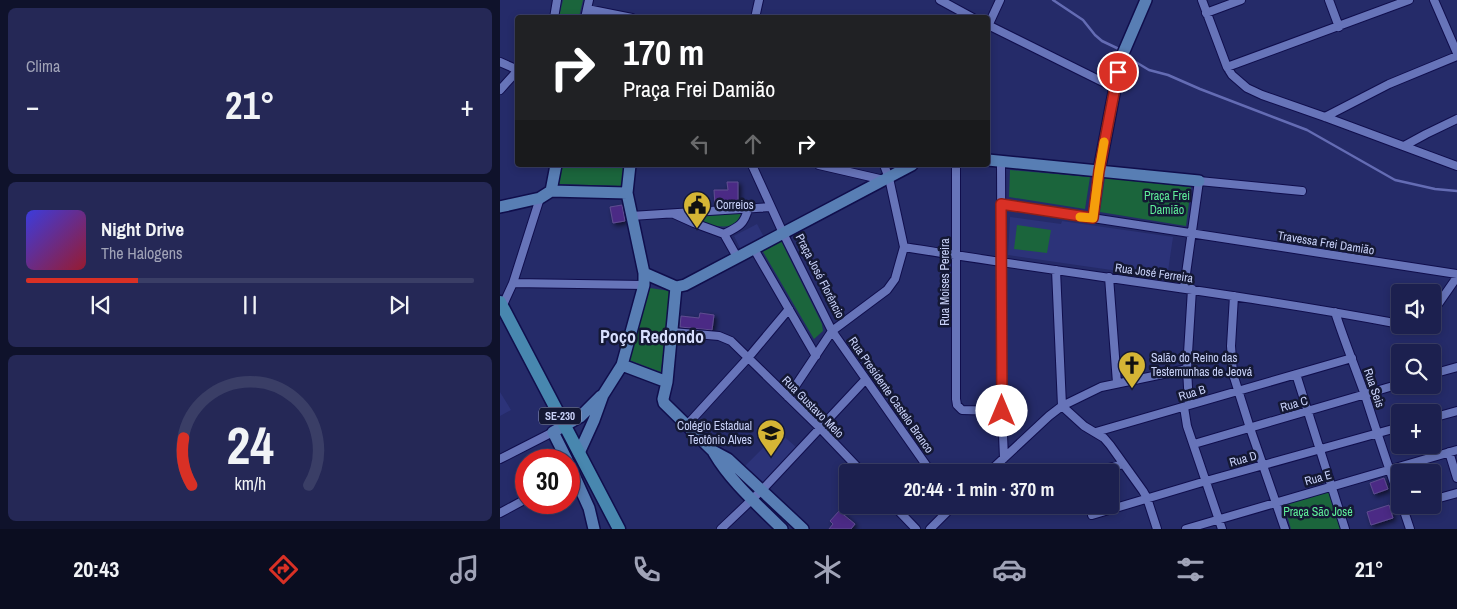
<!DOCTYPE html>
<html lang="pt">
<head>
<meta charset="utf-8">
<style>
  :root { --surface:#1c204f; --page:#252856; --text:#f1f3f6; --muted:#a0a3b7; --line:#3a3e66; --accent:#d93025 }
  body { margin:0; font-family:"Archivo Narrow",sans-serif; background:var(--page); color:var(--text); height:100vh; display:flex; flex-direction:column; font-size:19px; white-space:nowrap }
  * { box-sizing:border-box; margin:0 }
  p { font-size:16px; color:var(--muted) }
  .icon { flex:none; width:28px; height:28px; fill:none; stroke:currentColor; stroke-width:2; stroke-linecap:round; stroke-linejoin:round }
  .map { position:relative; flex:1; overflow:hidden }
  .details { display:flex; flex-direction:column; gap:8px; padding:8px; background:#0f122b; width:500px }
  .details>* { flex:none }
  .hud { position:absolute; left:15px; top:15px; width:475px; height:152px; border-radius:5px; box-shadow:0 2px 8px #0003,0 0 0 1px var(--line); background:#202124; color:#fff; overflow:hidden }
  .controls { position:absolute; left:891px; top:284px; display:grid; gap:10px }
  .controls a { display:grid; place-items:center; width:50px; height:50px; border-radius:5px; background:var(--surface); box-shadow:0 2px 8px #0003,0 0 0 1px var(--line); font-size:25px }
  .speed { position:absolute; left:15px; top:449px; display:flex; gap:10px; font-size:25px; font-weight:700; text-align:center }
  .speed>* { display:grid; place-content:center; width:65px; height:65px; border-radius:50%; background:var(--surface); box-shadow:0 2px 8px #0003,0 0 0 1px var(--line); line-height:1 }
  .speed .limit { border:8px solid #d22; background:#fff; color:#111 }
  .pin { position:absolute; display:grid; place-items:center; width:42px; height:42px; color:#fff; margin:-21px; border:2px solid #fff; border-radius:50%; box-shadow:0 1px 5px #0007 }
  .me { position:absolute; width:55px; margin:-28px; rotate:0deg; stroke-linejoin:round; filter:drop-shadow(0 0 4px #0008) }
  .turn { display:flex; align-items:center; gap:18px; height:105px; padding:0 25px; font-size:22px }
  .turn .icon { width:65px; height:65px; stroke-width:2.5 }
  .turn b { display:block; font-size:35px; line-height:42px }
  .lanes { display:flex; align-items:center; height:48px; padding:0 25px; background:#0003; justify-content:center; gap:25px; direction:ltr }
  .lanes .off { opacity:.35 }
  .big { font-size:38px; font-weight:700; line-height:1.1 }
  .details .tile { flex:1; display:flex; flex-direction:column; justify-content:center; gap:8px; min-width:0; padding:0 18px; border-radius:8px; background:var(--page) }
  .details .dial { align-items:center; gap:0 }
  .dial svg { height:130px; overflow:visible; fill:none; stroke:var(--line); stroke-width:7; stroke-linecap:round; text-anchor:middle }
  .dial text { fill:var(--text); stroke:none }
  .song { display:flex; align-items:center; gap:15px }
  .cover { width:60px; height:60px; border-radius:8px; background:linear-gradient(135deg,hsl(240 70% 55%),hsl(350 70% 35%)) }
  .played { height:5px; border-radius:2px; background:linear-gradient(90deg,var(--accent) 25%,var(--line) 25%) }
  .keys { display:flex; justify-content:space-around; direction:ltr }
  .heat { display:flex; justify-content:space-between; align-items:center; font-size:28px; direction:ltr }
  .trip { position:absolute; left:339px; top:464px; width:280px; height:50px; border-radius:5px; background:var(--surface); box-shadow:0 2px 8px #0003,0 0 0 1px var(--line); font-weight:700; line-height:50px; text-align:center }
  .tab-bar { display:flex; height:80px; justify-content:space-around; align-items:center; background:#0b0d20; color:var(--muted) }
  .tab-bar .icon { width:35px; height:35px }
  .tab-bar .selected { color:var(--accent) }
  .tab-bar b { font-size:22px; color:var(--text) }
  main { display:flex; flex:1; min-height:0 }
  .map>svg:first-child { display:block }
</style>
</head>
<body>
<main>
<section class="details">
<div class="tile"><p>Clima</p>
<div class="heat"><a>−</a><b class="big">21°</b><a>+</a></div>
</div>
<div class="tile">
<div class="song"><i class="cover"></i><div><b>Night Drive</b><p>The Halogens</p></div></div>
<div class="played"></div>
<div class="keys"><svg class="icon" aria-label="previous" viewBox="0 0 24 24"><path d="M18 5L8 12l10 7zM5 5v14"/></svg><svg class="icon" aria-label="pause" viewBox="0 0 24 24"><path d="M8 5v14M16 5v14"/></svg><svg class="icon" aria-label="next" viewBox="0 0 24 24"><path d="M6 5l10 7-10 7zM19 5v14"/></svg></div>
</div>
<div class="tile dial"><svg viewBox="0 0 100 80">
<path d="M14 69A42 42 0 1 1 86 69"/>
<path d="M14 69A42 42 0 0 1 9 40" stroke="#d93025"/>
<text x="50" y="56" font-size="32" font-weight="700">24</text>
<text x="50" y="72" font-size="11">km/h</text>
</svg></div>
</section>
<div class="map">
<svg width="957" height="529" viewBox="0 0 957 529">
  <defs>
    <filter id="shadow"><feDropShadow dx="2.5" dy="2.5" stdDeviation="2.5" flood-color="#0009"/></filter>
  </defs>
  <rect width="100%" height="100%" fill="#252b69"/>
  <path fill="#2c3379" d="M510,217L561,224L562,221L673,237L667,278L508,255Z
    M257,224L264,237L241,250L234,236Z
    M0,392L11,410L0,416Z
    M279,432L296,447L262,483L245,466Z"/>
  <path fill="#1b653c" d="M63,0H83L79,17H59Z
    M61,165H124L122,186L58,184Z
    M510,170L590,177L585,209L509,197Z
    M605,178L691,187L686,226L600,212Z
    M241,213C237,236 206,224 192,218L191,216Z
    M517,225L551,230L547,253L514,249Z
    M280,239L322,324L323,331L314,339L262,250Z
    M150,288L170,291L161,372L129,360Z
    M830,491L842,529H791L784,505Z"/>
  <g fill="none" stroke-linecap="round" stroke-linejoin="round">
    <path stroke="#646cb4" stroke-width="2.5" d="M553,0L583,20L595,35L602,41L621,50
      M628,53L634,61L649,70L668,75L700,89L807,130L895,180L935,189L957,191"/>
  </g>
  <path fill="#4b2c85" stroke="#5f4c90" filter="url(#shadow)" d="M227,182H238V203L215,205L214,190H228Z
    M122,205L125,221L113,223L110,207Z
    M200,313L214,315L212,330L180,327L181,316L199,318Z
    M884,478L888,489L874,494L870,483Z
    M889,505L893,518L871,525L867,512Z
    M339,511L355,524L351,529H329L333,524L330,521Z"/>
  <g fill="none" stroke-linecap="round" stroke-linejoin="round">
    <g stroke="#100e4c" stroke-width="10">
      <path id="street" d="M440,0L473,18
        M702,0L727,67L732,75L747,88L762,95L825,117L957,166
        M829,0L839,27
        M934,0L957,53
        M87,9L132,18
        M706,13L741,0
        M54,18L57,0
        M85,18L89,0
        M255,18L259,0
        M488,25L615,88
        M488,26L500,0
        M0,62L18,70
        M727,67L909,0
        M0,90L18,70
        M825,117L889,84L957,56
        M904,146L926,134L957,119
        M501,162L502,411L504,458
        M252,165L283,233L332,331L431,472
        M319,165L384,180
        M456,165V399L457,405L462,410L502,411
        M501,204L957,274
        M174,214L194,223L224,234L237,257
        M131,216L271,207
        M593,218L599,171
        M224,234C238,227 244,225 248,209
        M404,247C569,274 735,293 900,324
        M254,249L316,356
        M556,270L562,406L584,426L604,438L610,445L643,491L647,498L657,529
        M609,277L617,383
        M13,283L144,285
        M684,288L699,181L802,191
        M734,296L731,346L733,374L750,428L785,529
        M2,307L13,283L40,198
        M835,312C844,340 855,367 865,395C876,430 888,465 900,501
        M932,313L957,277
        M906,325H920
        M172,332L219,336L231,341L320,428L362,472
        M796,374L845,529
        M932,374L957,367
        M288,397L332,331L387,290L395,279L404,247L389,178L384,165
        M689,405L687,369L692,289
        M684,407L687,426L722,529
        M932,418L957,411
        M187,425L248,358L289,309
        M596,432L852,358
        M694,444L900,384
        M949,452L957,478
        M0,459L53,432
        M489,472L549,416L562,406L601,387L687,369
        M595,472L623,464
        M932,500L957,493
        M393,505L416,529
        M902,505L910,529
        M903,509L916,505
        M0,513L26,499
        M592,515L706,481L900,427
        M221,529L262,490L365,380
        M430,529L454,505
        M686,529L957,450"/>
    </g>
    <g stroke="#100e4c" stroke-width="14">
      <path id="secondary" d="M488,160L699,181
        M599,171L615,88L622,56L646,0
        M51,191L127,193
        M51,191L56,165
        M0,207L40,198L51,191
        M144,273L176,287
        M176,287L167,382L163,399L164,403L213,451L228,459L303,529
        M176,287L185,285L412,165
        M122,365L167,382
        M79,453L94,420L103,395L122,365L144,285V273L127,193L130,165
        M214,453C231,482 258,505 282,529
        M67,460L53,432L80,417L101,396
        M69,464L89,508L94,529"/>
    </g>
    <g stroke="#100e4c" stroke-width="15">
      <path id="primary" d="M0,302L119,529"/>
    </g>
    <use href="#street" stroke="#6774b9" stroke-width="8"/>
    <use href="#secondary" stroke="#587eb4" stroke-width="11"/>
    <use href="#primary" stroke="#4887af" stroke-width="12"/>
  </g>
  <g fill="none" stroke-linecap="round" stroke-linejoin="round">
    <g stroke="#8d1f18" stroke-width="12">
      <path id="route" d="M502,411L501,204L593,218L599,171L618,72"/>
    </g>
    <use href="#route" stroke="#d93025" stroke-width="9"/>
    <path stroke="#f59e0b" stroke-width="9" d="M580,217L593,218L599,171L604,142"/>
  </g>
  <defs>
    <g id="civic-pin" transform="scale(1.4375)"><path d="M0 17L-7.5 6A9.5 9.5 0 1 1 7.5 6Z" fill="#d5b535" stroke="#141834"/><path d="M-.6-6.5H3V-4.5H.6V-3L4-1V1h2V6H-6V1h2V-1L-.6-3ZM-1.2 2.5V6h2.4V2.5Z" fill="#111"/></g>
    <g id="church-pin" transform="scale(1.4375)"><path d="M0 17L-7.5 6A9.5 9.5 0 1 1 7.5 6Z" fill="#d5b535" stroke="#141834"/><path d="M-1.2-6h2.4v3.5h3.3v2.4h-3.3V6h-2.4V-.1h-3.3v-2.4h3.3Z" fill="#111"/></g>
    <g id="school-pin" transform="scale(1.4375)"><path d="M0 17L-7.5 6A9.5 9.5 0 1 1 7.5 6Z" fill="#d5b535" stroke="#141834"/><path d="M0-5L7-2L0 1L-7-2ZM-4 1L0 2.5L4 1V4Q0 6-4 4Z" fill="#111"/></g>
  </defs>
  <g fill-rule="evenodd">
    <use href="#civic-pin" x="197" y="205"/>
    <use href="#church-pin" x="632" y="365"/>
    <use href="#school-pin" x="271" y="433"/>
  </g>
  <g text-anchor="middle" stroke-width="5" stroke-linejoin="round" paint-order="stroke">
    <rect fill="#141834" stroke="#939abe" stroke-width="1" x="39" y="407.5" width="42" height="17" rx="4"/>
    <g font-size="11" font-weight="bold" fill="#c9d2f9">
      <text x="60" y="420">SE-230</text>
    </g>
    <g font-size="12" fill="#5fee9a" stroke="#141834">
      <text x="667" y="200">Praça Frei<tspan x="667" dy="14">Damião</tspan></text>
      <text x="818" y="516">Praça São José</text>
    </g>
    <g font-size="12" fill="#c9d2f9" stroke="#141834" text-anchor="start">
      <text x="216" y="209">Correios</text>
      <text x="651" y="362">Salão do Reino das<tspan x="651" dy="14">Testemunhas de Jeová</tspan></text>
      <text x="252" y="430" text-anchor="end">Colégio Estadual<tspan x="252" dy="14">Teotônio Alves</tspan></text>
    </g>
    <g font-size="12" fill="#c9d2f9" stroke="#141834">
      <text transform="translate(826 243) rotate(9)" y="4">Travessa Frei Damião</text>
      <text transform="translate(654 273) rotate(8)" y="4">Rua José Ferreira</text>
      <text transform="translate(320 276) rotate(63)" y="4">Praça José Florêncio</text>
      <text transform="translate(445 282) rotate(-90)" y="4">Rua Moises Pereira</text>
      <text transform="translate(874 388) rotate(71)" y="4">Rua Seis</text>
      <text transform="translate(692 393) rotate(-17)" y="4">Rua B</text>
      <text transform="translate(391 395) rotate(55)" y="4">Rua Presidente Castelo Branco</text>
      <text transform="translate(794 404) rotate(-16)" y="4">Rua C</text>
      <text transform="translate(313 407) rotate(45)" y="4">Rua Gustavo Melo</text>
      <text transform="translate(743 459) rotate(-16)" y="4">Rua D</text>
      <text transform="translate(818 478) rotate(-16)" y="4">Rua E</text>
    </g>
    <g font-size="18" font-weight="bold" fill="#d7defd" stroke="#141834">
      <text x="152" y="343">Poço Redondo</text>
    </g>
  </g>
</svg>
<div class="controls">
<a><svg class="icon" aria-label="sound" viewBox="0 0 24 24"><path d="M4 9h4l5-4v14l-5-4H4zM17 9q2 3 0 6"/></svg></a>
<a><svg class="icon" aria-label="search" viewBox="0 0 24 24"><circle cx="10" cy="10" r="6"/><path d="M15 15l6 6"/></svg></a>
<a>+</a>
<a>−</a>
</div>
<div class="speed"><div class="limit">30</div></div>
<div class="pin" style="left:618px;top:72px;background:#d93025"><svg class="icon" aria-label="arrive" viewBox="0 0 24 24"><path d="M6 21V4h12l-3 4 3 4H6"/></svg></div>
<svg class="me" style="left:502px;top:411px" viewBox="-20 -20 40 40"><circle r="19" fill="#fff"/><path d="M0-13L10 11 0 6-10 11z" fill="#d93025"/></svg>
<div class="trip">20:44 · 1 min · 370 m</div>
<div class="hud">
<div class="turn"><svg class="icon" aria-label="right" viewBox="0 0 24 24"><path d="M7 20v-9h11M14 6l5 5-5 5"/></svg><div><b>170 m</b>Praça Frei Damião</div></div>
<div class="lanes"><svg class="icon off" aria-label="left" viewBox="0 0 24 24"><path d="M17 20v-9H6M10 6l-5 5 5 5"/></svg><svg class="icon off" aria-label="ahead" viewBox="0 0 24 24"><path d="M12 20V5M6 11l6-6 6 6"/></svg><svg class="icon" aria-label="right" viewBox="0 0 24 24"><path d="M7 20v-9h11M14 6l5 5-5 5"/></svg></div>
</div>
</div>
</main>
<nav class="tab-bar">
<b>20:43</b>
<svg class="icon selected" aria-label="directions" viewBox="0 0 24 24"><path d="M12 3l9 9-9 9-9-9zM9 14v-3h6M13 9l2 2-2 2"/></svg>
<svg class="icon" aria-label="music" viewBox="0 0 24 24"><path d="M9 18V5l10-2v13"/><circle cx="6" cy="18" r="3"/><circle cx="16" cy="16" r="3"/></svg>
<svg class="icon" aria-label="phone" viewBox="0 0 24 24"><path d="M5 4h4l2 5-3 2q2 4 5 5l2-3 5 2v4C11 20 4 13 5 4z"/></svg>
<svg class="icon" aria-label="climate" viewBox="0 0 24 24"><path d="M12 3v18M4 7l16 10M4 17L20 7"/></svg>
<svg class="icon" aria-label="car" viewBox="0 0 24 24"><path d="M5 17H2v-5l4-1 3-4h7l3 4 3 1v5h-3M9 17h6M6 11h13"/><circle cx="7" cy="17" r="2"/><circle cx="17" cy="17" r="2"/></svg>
<svg class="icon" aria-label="filters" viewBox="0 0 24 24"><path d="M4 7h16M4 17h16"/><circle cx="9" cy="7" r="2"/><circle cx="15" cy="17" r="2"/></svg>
<b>21°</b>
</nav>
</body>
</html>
